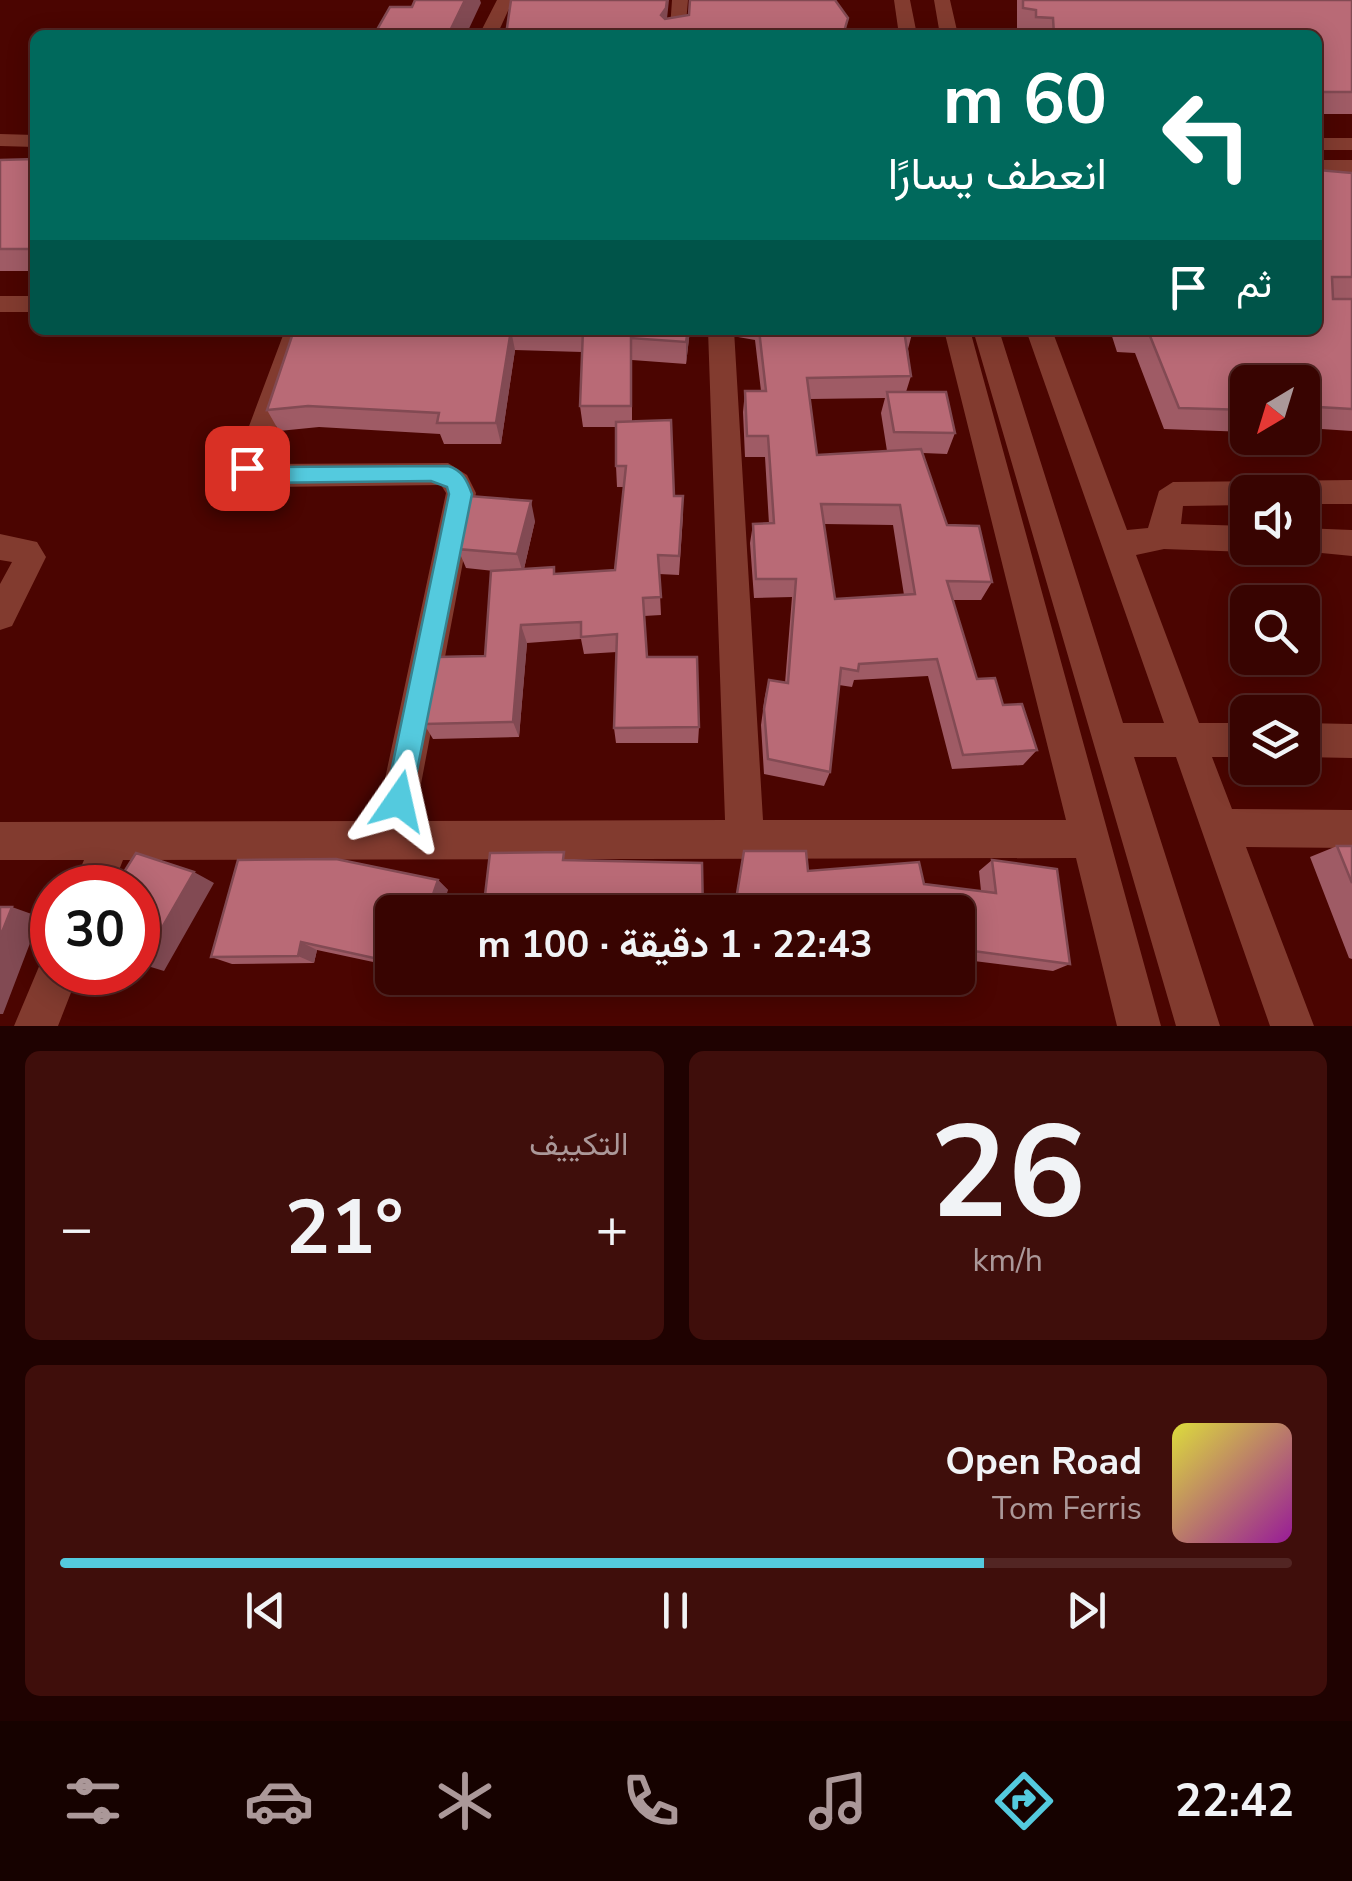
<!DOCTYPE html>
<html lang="ar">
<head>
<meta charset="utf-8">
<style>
  :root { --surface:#380401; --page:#3f0e0b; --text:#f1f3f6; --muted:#ab9899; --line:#522523; --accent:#54cade }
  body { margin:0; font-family:"Nunito Sans",Vazirmatn,sans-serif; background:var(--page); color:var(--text); direction:rtl; height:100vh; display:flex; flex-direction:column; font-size:38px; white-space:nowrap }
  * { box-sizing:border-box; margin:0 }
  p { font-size:32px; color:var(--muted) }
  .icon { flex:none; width:55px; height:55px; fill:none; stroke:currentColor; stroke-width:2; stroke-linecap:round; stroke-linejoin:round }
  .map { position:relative; height:1026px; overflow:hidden; direction:ltr }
  .details { display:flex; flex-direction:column; gap:25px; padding:25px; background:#1f0201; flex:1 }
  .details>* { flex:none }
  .hud { position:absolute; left:30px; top:30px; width:1292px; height:305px; border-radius:15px; box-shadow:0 5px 25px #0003,0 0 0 2px var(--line); direction:rtl; background:#00695c; color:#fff; overflow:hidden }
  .needle { width:65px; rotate:218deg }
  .buttons { position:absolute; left:1230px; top:365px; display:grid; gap:20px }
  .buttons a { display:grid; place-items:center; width:90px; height:90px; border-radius:15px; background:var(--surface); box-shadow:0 5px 25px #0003,0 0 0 2px var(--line); font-size:50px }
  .speed { position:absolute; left:30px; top:865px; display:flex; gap:20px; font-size:50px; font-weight:700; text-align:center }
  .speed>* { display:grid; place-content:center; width:130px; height:130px; border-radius:50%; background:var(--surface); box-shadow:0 5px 25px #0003,0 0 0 2px var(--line); line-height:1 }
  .speed .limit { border:15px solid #d22; background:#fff; color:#111 }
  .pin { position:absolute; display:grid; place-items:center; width:85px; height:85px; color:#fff; margin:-42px; border-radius:20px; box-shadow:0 5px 15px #0006 }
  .me { position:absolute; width:110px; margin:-55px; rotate:11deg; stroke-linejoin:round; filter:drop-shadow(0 0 8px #0008) }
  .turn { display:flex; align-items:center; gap:35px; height:210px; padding:0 50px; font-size:45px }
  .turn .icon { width:130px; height:130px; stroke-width:2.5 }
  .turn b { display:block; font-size:70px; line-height:85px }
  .then { display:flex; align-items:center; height:95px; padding:0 50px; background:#0003; gap:20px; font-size:38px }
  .big { font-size:75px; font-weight:700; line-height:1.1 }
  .details .card { flex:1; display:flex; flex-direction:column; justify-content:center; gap:15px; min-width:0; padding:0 35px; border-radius:15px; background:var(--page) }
  .details .dial { align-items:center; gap:0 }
  .dial b { font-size:130px; line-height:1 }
  .song { display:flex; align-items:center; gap:30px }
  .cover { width:120px; height:120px; border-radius:15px; background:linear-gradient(135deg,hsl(60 70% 55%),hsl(300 70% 35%)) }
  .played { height:10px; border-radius:5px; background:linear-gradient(90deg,var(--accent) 75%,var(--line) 75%) }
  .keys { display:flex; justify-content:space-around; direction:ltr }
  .heat { display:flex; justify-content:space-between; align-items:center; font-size:55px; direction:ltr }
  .details .tiles { flex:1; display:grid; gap:25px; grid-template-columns:1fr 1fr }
  .card:last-child { grid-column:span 2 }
  .trip { position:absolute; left:375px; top:895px; width:600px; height:100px; border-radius:15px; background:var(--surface); box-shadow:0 5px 25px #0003,0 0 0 2px var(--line); font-weight:700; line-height:100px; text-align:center; direction:rtl }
  .dock { display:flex; height:160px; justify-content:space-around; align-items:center; background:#160200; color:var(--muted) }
  .dock .icon { width:70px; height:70px }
  .dock .current { color:var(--accent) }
  .dock b { font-size:45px; color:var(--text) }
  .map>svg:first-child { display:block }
</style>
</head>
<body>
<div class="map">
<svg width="1352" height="1026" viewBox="0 0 1352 1026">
  <rect width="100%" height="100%" fill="#4b0501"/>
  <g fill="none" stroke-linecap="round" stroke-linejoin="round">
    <path fill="#823b2f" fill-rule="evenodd" d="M497,0H513L497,35H479Z
      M672,0H688L685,35H665L670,29Z
      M894,0H910L917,35H899Z
      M934,0H950L958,35H940Z
      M0,134L35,135V147L0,146Z
      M1318,138H1352V150H1318Z
      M1318,160H1352V172H1318Z
      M0,296H35V312H0Z
      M285,330H311L263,464L448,463L467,475L476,493L414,821L725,820L708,330H734L763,820H1066L944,330H970L1161,1026H1117L1076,858L123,860L112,888H72L84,860H0V822L376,821L446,493L441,485L269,487L237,477L233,469Z
      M973,330H999L1123,723H1164L1026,330H1052L1127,530L1148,528L1159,491L1173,482L1352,480V504H1302V492H1248V505L1183,506L1181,524L1248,526V548H1259L1248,552L1164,549L1136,555L1199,723H1248V757H1212L1232,809L1352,810V848L1246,847L1314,1026H1270L1176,757H1134L1220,1026H1176Z
      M1302,528L1352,530V556L1291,550L1302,548Z
      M0,534L37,542L46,557L12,626L0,630V584L12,562L0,560Z
      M1302,723L1352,724V758L1302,757Z
      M52,953V972H79L58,1026H14L43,957Z"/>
  </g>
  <path fill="#9f5b65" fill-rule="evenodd" d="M1017,0H1352V114H1318V35H1030L1029,30L1017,29Z
    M35,159V271H0V160Z
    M1352,173V431L1306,428L1302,432V382H1248V432L1164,429L1135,353L1117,352L1110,330H1318Z
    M294,330H690L686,364L632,360V421L674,496L683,516L679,575L659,574L661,615L644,616L647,657L699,727L698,743H616L614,728L617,652L584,654L581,639L527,643L519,737L433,739L424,724L485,656L494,571L466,568L458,549L535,521L524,569L554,567L555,574L615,570L624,487H617L616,466V427H583L580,406L582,352L515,350L501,444H444L440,434L319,427L279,431L267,410Z
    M736,330H789V332L858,334V330H913L908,349L911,376L906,392L955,433L947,454L923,453L947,525L992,582L981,600H953L977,679L1003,705L1037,750L1023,765L952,769L928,676L854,680L852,687L839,685L830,772L824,786L764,774L761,725L765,696L769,680L785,683L792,597L754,598L750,543L753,524H769L765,457H745L743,412L745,391H761L755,340L738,337ZM885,398L881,413L887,451L817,455L810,399ZM824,524L893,525L904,595L835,599Z
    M1337,846H1352V959L1349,958L1310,857Z
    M744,851L808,871L981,891L979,871L992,860L1070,964L1053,971L958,959V912H733Z
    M438,880L448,890L392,912V966L317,950L314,963L232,964L211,957Z
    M724,978H816L817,991L810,997L725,996Z"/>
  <path fill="#824a53" d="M465,0H480L481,3L466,35H448Z
    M667,0H669L666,28L661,15Z
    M511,330L515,350L501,444L496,423Z
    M688,330H690L686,364V342Z
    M531,501L535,521L523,573L517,554Z
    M521,625L527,643L519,737L513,722Z
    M194,872L214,883L164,971L141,964Z
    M438,880L448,890L441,912H427Z
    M12,907L40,917L3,1014H0V937Z
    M301,942L317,950L314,963L298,956Z"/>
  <path fill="#b96a76" stroke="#824a53" stroke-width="2.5" fill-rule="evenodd" d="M415,0H465L448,35H374L390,7H412Z
    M511,0H667L666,8L661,15L665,19L689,15L690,0H835L848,18L843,35H506Z
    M1023,0H1352V92H1318V35H1054L1053,18L1036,17V10L1023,8Z
    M35,159V249H0V160Z
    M1318,170L1352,173V277H1332L1333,299H1352V409L1317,407L1320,412H1302V382H1248V410L1179,408L1148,331L1131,330H1318Z
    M294,330H511L496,423H437L439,413L308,406L267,410Z
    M579,330H688L686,342L631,338V406H580L583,330Z
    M759,330L866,334V330H904L911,376L807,378L817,455L921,449L947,525L979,526L992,582L947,581L977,679L995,678L1003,705L1022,704L1037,750L963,755L937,659L859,664L858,671L841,668L830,772L768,759L764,709L769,680L788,683L796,579H756L753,524L774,523L768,436H747L745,391H766ZM821,504L900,505L915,594L835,599Z
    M887,392H946L955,433L894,432Z
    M671,420L674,496H683L679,556L658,555L661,597L643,598L647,657H697L699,727L614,728L617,634L581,637V622L521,625L513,722L424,724L437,657L485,656L491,571L554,567V574L615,570L626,466H616V422Z
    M469,496L531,501L517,554L458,549Z
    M1337,846H1352V883Z
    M744,851H806L808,871L919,862L924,884L996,893L992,860L1057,869L1070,964L958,949V912H734Z
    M564,852L563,860L702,863L703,912H483L490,853Z
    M136,853L194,872L141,964L138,963V888H114Z
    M336,859L438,880L427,912H392V962L301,942L298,956L211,957L238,860Z
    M0,907H12L0,937Z
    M727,978H816L817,991L727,990Z"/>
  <path fill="#54cade" stroke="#378390" stroke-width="2.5" d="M247,460L269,467L448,466C462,470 467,480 472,494L409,811L399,815L389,811L385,801L449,494L447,487L431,481L254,483L246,481L236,468Z"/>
</svg>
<div class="buttons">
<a><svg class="needle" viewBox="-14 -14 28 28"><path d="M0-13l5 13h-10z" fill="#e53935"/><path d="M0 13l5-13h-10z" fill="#ab9899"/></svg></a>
<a><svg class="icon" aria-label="sound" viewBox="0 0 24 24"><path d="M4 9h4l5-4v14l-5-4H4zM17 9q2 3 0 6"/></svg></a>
<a><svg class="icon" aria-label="search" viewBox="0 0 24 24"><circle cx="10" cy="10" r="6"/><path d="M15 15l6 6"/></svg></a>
<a><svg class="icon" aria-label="layers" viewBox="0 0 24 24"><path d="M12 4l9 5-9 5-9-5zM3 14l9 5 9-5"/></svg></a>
</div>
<div class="speed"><div class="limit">30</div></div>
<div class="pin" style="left:247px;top:468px;background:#d93025"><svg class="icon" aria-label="arrive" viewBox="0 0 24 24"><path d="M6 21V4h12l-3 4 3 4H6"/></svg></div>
<svg class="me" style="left:399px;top:801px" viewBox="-20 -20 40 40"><path d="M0-17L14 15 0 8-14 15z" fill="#54cade" stroke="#fff" stroke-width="4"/></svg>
<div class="trip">22:43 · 1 دقيقة · 100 m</div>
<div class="hud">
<div class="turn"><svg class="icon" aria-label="left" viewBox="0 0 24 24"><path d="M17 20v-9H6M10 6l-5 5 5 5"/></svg><div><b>60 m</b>انعطف يسارًا</div></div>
<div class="then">ثم<svg class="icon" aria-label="arrive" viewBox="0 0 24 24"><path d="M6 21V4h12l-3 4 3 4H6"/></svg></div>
</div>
</div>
<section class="details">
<div class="tiles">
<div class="card dial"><b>26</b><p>km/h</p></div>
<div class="card"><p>التكييف</p>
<div class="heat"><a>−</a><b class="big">21°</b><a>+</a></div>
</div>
<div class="card">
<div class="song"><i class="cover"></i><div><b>Open Road</b><p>Tom Ferris</p></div></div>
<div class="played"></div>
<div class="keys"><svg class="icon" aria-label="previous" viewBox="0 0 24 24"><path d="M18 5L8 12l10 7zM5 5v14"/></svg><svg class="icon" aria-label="pause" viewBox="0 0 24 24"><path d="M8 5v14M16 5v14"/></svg><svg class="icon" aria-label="next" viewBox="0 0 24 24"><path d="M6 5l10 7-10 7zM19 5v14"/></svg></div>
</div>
</div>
</section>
<nav class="dock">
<b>22:42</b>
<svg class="icon current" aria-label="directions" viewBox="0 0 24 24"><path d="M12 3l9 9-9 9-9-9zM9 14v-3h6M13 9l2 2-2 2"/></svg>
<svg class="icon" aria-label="music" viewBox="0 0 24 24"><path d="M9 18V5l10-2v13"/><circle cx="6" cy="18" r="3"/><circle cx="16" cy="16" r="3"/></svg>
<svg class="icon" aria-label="phone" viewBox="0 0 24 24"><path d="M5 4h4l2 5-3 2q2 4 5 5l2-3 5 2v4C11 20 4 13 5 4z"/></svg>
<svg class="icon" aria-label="climate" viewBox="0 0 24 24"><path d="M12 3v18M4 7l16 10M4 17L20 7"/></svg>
<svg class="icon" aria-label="car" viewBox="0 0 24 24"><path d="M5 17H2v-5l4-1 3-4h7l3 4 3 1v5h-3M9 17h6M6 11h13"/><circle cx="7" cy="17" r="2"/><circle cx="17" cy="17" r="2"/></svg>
<svg class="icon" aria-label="filters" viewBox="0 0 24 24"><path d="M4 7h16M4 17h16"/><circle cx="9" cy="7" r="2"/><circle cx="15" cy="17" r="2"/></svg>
</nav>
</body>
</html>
